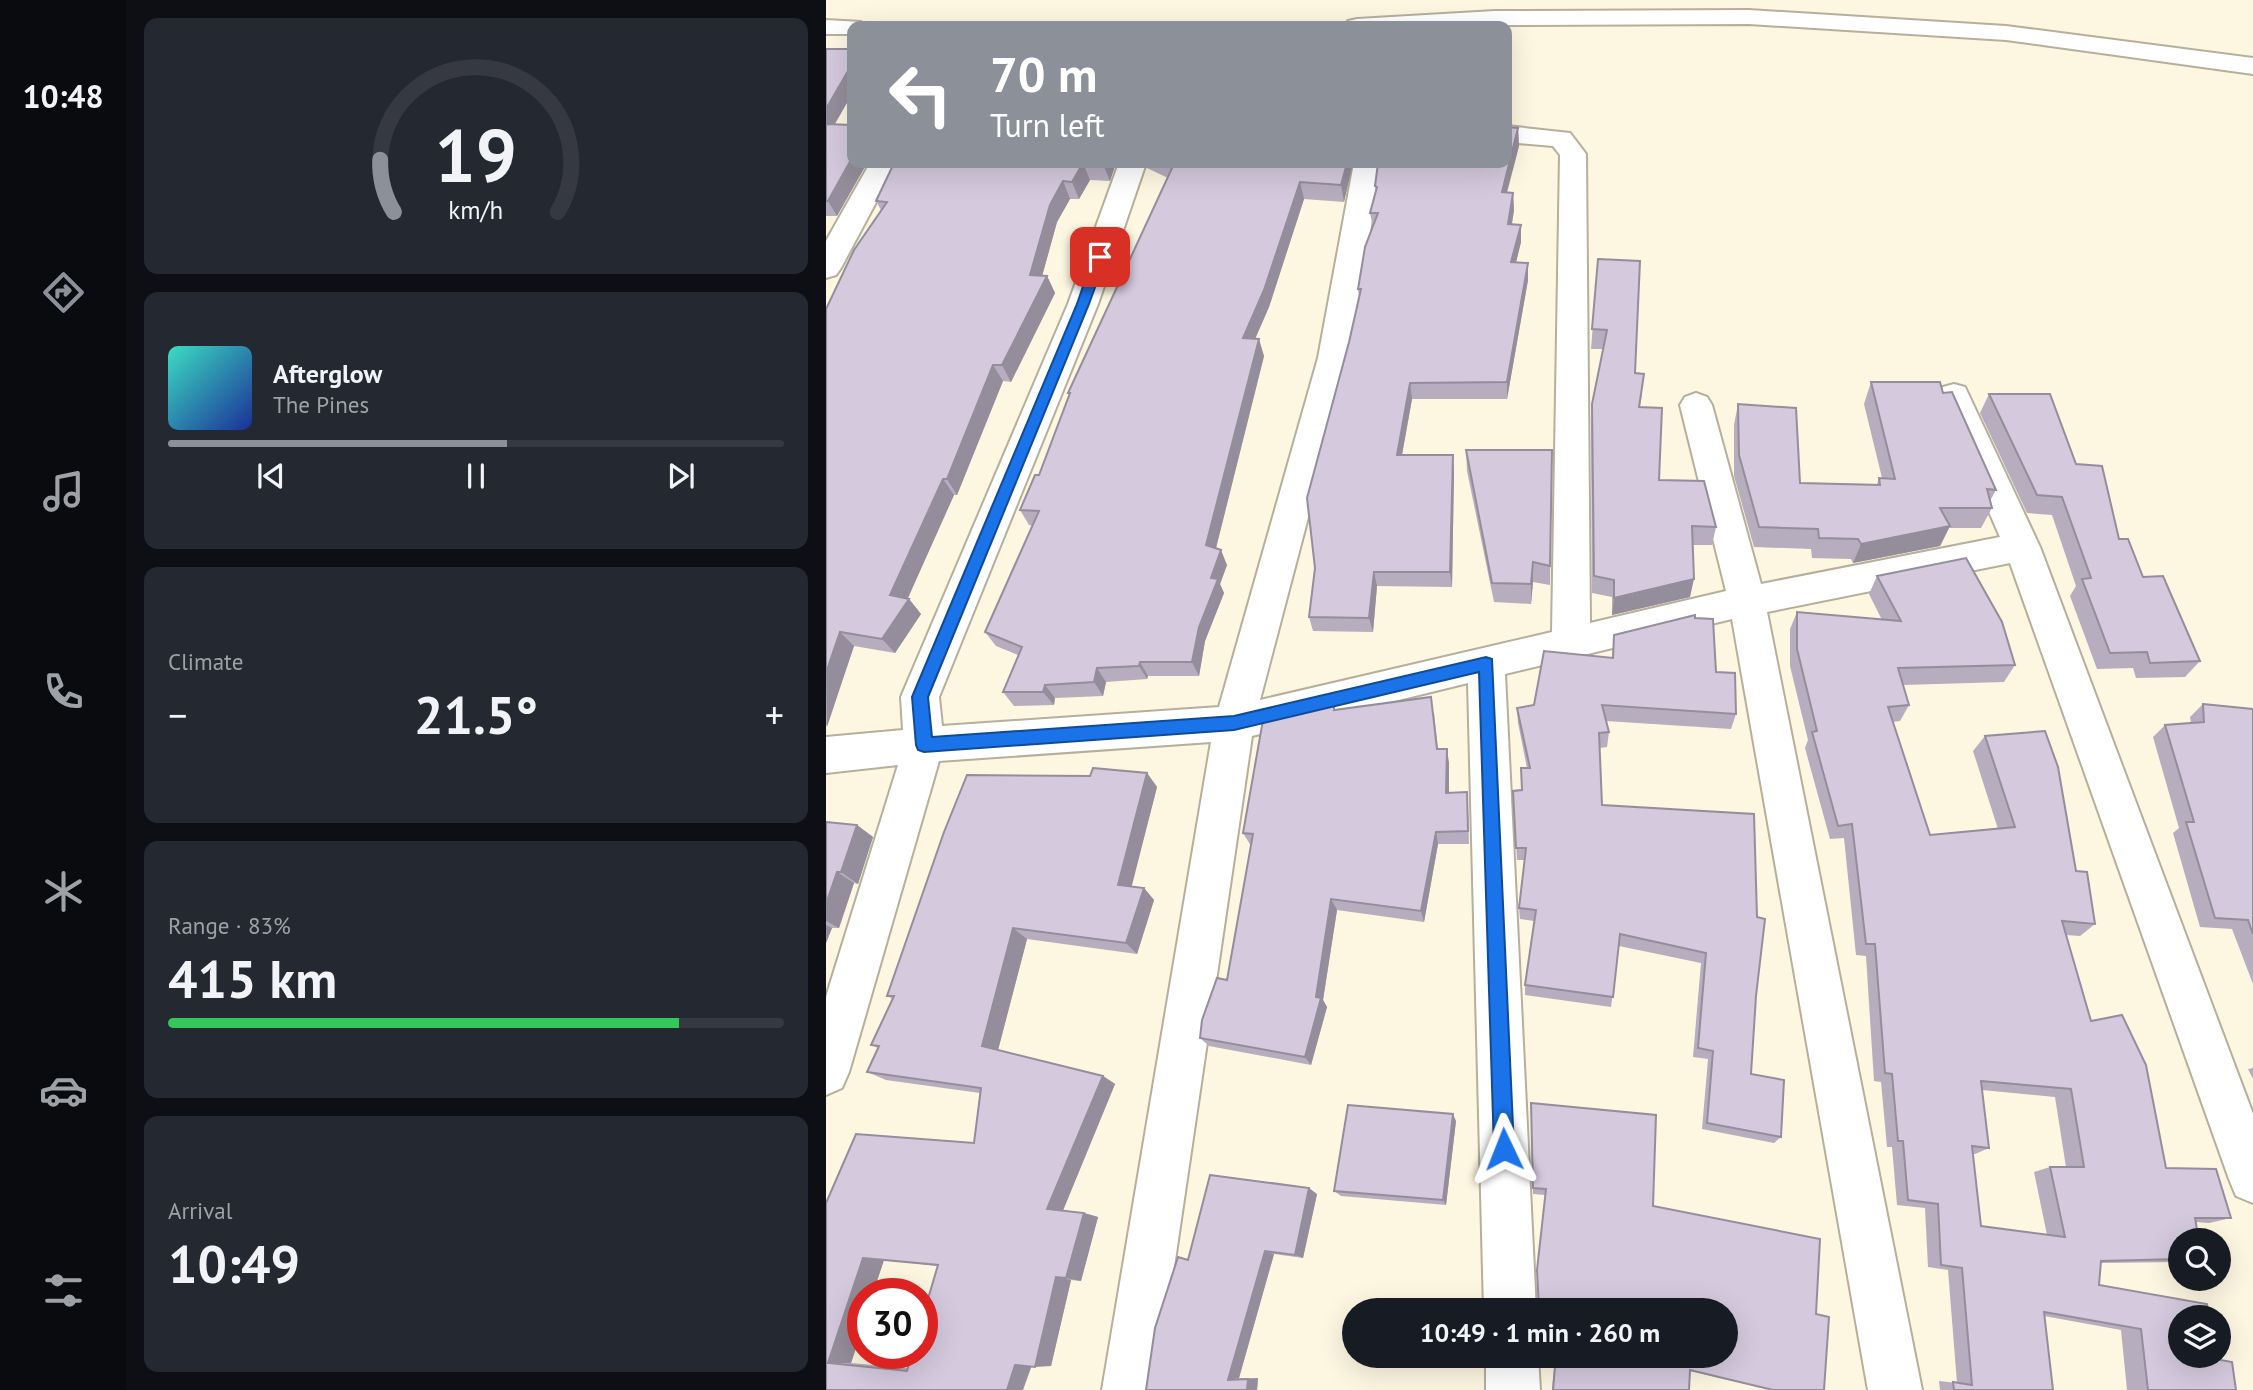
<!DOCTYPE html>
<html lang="en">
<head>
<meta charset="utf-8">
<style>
  :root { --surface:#171b24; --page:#242831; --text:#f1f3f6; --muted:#9ea1a6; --line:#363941; --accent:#8c9099 }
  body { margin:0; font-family:"PT Sans",sans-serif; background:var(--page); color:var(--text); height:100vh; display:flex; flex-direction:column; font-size:26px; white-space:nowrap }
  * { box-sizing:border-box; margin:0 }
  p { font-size:23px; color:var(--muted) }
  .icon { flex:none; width:38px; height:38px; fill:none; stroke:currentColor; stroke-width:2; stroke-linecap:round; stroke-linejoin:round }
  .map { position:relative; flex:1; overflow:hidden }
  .panel { display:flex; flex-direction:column; gap:18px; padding:18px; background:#0d0f14; width:700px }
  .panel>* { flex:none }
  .hud { position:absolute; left:21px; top:21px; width:665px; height:147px; border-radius:14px; box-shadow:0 7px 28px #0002; background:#8c9099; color:#fff; overflow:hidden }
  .buttons { position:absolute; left:1342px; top:1228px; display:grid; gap:14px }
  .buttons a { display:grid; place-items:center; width:63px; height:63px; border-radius:50%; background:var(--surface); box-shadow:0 7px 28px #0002; font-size:35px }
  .speed { position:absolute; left:21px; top:1278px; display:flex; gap:14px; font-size:35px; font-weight:700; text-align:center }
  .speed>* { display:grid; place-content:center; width:91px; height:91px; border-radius:50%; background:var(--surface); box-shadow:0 7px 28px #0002; line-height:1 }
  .speed .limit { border:10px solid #d22; background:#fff; color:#111 }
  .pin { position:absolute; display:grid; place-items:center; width:60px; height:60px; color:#fff; margin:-30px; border-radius:14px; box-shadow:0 4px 10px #0006 }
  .me { position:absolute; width:77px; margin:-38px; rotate:358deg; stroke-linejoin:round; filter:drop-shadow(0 0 5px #0008) }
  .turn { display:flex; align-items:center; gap:24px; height:147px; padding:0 28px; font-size:32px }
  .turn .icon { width:91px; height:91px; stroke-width:2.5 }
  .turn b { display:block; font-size:49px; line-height:60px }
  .big { font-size:52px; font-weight:600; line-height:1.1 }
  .panel .card { flex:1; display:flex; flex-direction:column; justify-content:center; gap:10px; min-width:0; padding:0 24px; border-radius:14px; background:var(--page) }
  .panel .dial { align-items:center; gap:0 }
  .dial svg { height:182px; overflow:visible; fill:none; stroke:var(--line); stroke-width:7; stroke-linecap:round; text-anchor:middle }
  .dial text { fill:var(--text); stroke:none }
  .song { display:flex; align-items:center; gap:21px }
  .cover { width:84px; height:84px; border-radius:10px; background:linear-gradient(135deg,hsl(170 70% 55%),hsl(230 70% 35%)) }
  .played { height:7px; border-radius:4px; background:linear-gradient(90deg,var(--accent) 55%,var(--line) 55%) }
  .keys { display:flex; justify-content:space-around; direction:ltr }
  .heat { display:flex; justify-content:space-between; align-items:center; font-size:38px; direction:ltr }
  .charge { height:10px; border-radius:5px; background:linear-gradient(90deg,#34c759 83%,var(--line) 0) }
  .trip { position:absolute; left:516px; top:1298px; width:396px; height:70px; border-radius:35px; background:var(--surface); box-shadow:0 7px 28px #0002; font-weight:600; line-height:70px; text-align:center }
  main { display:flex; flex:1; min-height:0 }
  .tabs { display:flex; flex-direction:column; width:126px; justify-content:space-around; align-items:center; background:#090b0e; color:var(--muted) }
  .tabs .icon { width:49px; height:49px }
  .tabs .on { color:var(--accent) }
  .tabs b { font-size:32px; color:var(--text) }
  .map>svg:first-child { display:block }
</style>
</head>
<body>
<main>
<nav class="tabs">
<b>10:48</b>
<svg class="icon on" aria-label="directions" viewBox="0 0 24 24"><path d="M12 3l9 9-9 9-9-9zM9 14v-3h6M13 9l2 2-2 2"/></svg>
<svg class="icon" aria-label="music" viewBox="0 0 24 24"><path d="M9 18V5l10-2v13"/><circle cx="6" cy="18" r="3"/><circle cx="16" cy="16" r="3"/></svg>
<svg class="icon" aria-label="phone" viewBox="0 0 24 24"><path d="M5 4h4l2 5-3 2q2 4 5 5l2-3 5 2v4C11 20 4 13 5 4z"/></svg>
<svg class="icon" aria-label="climate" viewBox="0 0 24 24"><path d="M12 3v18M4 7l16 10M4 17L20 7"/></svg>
<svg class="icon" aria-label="car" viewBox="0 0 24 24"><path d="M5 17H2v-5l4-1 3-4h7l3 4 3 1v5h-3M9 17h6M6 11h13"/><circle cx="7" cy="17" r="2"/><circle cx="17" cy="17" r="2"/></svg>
<svg class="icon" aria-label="filters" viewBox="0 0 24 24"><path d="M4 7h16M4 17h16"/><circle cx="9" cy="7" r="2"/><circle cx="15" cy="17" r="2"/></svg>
</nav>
<section class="panel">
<div class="card dial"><svg viewBox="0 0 100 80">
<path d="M14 69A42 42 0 1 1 86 69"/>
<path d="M14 69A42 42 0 0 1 8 46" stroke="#8c9099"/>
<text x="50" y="56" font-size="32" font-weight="700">19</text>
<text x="50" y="72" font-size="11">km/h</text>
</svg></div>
<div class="card">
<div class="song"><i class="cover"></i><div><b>Afterglow</b><p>The Pines</p></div></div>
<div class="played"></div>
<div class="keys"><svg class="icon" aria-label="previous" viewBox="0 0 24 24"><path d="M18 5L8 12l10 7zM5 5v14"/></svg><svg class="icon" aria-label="pause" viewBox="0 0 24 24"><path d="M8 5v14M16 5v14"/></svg><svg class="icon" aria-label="next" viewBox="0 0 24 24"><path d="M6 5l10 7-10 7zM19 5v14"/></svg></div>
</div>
<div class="card"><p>Climate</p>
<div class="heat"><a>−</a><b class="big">21.5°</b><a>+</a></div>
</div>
<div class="card"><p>Range · 83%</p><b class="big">415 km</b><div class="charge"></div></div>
<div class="card"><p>Arrival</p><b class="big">10:49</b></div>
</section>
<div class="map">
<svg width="1427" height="1390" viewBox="0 0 1427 1390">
  <rect width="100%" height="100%" fill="#fdf6e1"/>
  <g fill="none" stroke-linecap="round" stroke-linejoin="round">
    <g stroke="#b5af9b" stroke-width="4">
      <path id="minor" d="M681,126L744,133L760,154L764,623L900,591L854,405L859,397L870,393L881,397L886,405L935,584L1174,537L1112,395L1117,387L1128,384L1139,387L1214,547L1427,1114V1203L1410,1196L1403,1179L1184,563L941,612L1096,1390H1042L906,619L679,674L710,1311H658L642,683L426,736L330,1390H276L385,742L113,761L23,1072L16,1088L0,1095V997L72,765L0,773V737L77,730L75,697L242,304L293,163H320L272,304L113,697L116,726L393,707L492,358L528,163H555L524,358L434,700L726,632L734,155L727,146L681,142Z
        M44,163H71L15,268L10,275L0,278V241Z
        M660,1356H712L714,1390H660Z"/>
    </g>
    <g stroke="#b5af9b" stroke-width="4">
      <path id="tertiary" d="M923,10L1180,26L1427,58V74L1180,40L923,24L519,26L522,21L531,19L669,11Z
        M0,20L35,22L38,26H26V34H0Z"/>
    </g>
    <use href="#minor" fill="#fff" fill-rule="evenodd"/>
    <use href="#tertiary" fill="#fff" fill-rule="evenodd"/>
  </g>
  <path fill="#b6adbe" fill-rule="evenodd" d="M0,49H26V94L9,124L26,163H41L11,216H0Z
    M692,128L693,146L681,193H687L688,210L686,224L695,225V242L690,262L702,280L681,399H586L576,455L628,471L626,587L551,586L547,632L487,631L483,617L523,342L533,297L532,289L547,227L544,213L550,193L549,186Z
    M68,163H290L284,181L264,180L253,199H244L231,222L216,276H221L229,293L185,382L177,381L131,495H128L81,599H83L95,614L69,653L28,646L0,727V309L55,210L50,201Z
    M319,163H527L518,202L478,199L443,307L429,339L438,356L390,548L401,565L394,584L398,593L379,641L373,676H322L321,679L280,682L277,696L229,698L228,705L188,706L177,692L192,655L170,646L159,632L207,526L203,525L194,510L213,475L243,395L242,393L342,178L321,168Z
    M772,259L816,393L814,407L833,480L890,527L886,545H866L864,597L786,615V597L766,593L765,423L766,404L777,349H765Z
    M1045,382L1117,393L1170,490L1164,501L1166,508L1155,528H1123L1114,546L1027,563L1025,559L986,558L985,549L928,547L908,476V425L912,404L974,483L1051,484L1053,478H1056L1038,404Z
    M1163,394L1250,464L1293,539L1317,577L1374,661L1359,677L1310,678L1307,668L1271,669L1244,596L1250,586L1226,515L1201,513L1154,413Z
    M640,450H726L724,585L707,582L705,604L668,602L641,471Z
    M1051,576L1189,665L1178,682L1077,685L1083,705L1074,721L1067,722L1104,835L1172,829L1147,751L1159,736L1250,871L1269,924L1254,936L1240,935L1265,1021L1340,1168L1405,1218L1383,1223L1370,1222L1354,1241V1262L1275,1263L1273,1285L1389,1359L1410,1390H1301L1295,1330L1218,1316L1227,1390H1114L1113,1381L1131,1383L1122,1270L1102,1267L1099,1208L1071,1205L1066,1147H1061L1055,1082L1048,1081L1040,956L1030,955L1018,838L1004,839L979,748L982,740L964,666V629L971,612L1056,620L1043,594ZM1156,1090L1229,1097L1240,1167H1224L1208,1172L1221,1235L1155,1226L1147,1154H1149L1163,1148Z
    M869,618L890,672L910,714L905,729L780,721L783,732L781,747L774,748L776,805L930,996L925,1074L955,1137L948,1143L876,1129L882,1059L867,1057L875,963L793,946L785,1007L699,995V985L708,921L694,919L693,908L699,860H691L687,791L696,790L701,768L692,723L691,708L708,705L786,658L788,635Z
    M1377,704L1427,709V984L1406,929L1374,927L1347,833L1353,828L1327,737L1339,725L1365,723L1364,717Z
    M510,710L608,713L612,749L623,763V793L642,806L643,844H612L598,922L511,910L497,1000L501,1007L485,1065L383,1046L374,1038L401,980L425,846L417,833Z
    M321,773L331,787L305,886L318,888L328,900L311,954L201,939L172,1050L277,1076L289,1084L237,1210L258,1213L272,1217L255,1281L245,1280L225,1366H205L0,1390V1203L148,1143L154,1093L60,1080L41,1072L52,1048L45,1045L67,999L61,996L264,776ZM58,1260L112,1266L82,1368L25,1363L37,1327V1293H47Z
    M0,822L31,825L47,837L32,884L28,883L13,928H6L0,943Z
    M1427,1068V1079L1422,1069Z
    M705,1103L830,1115L827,1206L994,1239L990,1314L1003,1317L998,1390H945L864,1371L863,1390H726L729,1356H900V1311H709L713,1309L711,1270L719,1195L707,1194Z
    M630,1121L620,1205L515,1196L508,1191Z
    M491,1194L477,1258L448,1254L413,1378H432L431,1390H320L362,1260Z"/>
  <path fill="#948d9b" d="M26,64V94L0,139V109Z
    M692,128L693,146L676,210V192Z
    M26,158V163H41L11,216L2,201Z
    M257,163L264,180L253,199L246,182Z
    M278,163H290L284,181L277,164Z
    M521,163H527L518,202L515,185Z
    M237,181L244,199L231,222L212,291L204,275L224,205Z
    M474,182L478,199L443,307L422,355L417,338Z
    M687,193L688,210L683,241L682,224Z
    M695,225V242L686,279L685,262Z
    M702,263V280L681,399V382Z
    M221,276L229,293L185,382L176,365Z
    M433,339L438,356L387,560L380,545Z
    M167,365L177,381L131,495L121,479Z
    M584,383L586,399L573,471L571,455Z
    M627,455L628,471L626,587L624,572Z
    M117,479L128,495L78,607L83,599L95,614L69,653L56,639L64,595Z
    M1124,526L1114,546L1027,563L1035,544Z
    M395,550L401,565L394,584L398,593L379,641L373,676L366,662L373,627L385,578Z
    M707,562V582L705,604V584Z
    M548,572L551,586L547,632L543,618Z
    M868,579L864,597L786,615L788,598Z
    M14,632L28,646L1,727L0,673Z
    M314,662L322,676L321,679L313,666Z
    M271,668L280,682L277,696L268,682Z
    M219,685L229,698L228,705L217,692Z
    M621,749L623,763V806L620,793Z
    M321,773L331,787L303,897L292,885Z
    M31,825L47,837L32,884L15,872Z
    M610,832L612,844L598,922L595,911Z
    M11,872L28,883L13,928L0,921V904Z
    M318,888L328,900L311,954L300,943Z
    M505,899L511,910L497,1000L501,1007L485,1065L479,1057Z
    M0,925L6,928L0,943Z
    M187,928L201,939L171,1054L156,1046Z
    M277,1076L289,1084L236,1213L221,1209Z
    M627,1114L630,1121L620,1205L617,1200Z
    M483,1188L491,1194L477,1258L469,1255Z
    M258,1213L272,1217L255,1281L240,1278Z
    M439,1251L448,1254L413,1378L402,1380Z
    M37,1258L58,1260L47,1293H37V1327L25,1363H2Z
    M230,1277L245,1280L225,1366L209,1367Z
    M189,1365H206L197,1390H181Z
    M432,1378L431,1390H421L422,1379Z"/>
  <path fill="#d4c9dd" stroke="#948d9b" stroke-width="2" fill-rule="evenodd" d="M0,49H26V64L0,109Z
    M0,124L26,125V158L2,201H0Z
    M681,127L692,128L676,192L687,193L682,224L695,225L685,262L702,263L681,382L584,383L571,455H627L624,572H548L543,618L483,617L489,568L481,498L523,342L535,289H532L539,247L552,213H544L551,187L549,186L552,163H681Z
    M68,163H278L277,164L257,163L246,182L237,181L224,205L204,275L221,276L176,365H167L121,479H117L64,595L83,599L56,639L14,632L0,673V309L28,250L61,202L50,201Z
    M340,163H521L515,185L474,182L438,290L417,338L433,339L380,545L395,550L385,578L392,579L373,627L366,662H314L313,666L271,668L268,682L219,685L217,692H177L196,647L159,632L213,511L194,510L209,475H213L244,393H242L347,166Z
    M772,259L814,261L809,373L818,374L813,407L836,408L833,480L878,481L890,527L866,526L868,579L788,598V580L768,576L766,404L781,330L766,329Z
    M1045,382H1114L1117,393L1126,392L1170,490L1161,489L1166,508H1114L1124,526L1035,544L1032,539L993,538L992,529L933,527L913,455L912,404L970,408L974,483L1054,485L1053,478L1069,479Z
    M1163,394H1224L1250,464L1276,466L1293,539H1302L1317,577L1337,576L1374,661L1324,663L1321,652L1284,653L1256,579L1265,578L1236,497L1211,495Z
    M640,450H726L724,566L707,562L705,584L666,583Z
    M1140,558L1176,622L1189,665L1072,668L1083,705L1062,707L1104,835L1189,827L1159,736L1219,731L1232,767L1250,871L1261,872L1269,924L1236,921L1265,1021L1296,1015L1320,1065L1340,1168L1390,1169L1405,1218H1369L1373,1241H1354V1259L1275,1261L1273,1285L1381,1304L1383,1318H1354V1356H1389V1359L1406,1362L1410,1390H1322L1315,1329L1218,1312L1227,1390H1128L1127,1382L1146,1385L1136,1268L1115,1265L1112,1204L1082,1200L1077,1141H1072L1066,1074L1059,1073L1049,944H1040L1026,824L1012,826L986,732L991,731L971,649V612L1075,621L1051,576ZM1155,1081L1245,1089L1258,1167H1224L1239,1237L1155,1226L1146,1146L1163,1148Z
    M869,615V618L887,619L890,672L909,673L910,714L776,705L783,732L773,733L776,805L928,814L931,917L939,919L930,996L925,1074L958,1080L955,1137L881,1123L887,1051L872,1048L880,953L794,934L787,997L699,985L710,910L693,908L700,848H690L687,791L696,790L695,768H704L691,708L708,705L718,651L787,658L788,635Z
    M605,697L611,749H621L620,793L641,792L642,831L610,832L595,911L505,899L490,997L495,998L479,1057L374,1038L376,1020L391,978L401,980L427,834L417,833L437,720L496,705H508V710Z
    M1377,704L1427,709V934L1422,920L1389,918L1360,822H1368L1339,725L1378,722Z
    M267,768L321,773L292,885L318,888L300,943L187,928L156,1046L277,1076L221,1209L258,1213L240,1278L230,1277L209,1367L189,1365L181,1390H0V1203L30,1134L148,1143L155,1088L41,1072L53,1046L45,1045L68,996H61L118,832L141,775L264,776ZM37,1258L112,1265L96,1319V1353H86L81,1371L2,1363Z
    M0,822L31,825L15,872H11L0,904Z
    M705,1103L830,1115L827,1206L994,1239L990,1314L1003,1317L998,1390H947L864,1370L863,1390H727L730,1356H900V1311H709L713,1309L711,1270L720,1189L707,1188Z
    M522,1105L627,1114L617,1200L508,1191Z
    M384,1175L483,1188L469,1255L439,1251L402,1380L422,1379L421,1390H320L329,1328L352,1257L362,1260Z"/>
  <path fill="#1a73e8" stroke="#114b97" stroke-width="2" d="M274,253L280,257L263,304L102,697L106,737L408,716L660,657L666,659L688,1149L685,1156L678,1159L671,1156L668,1149L653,672L408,730L98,752L92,750L90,745L86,697L251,304L267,257Z"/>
</svg>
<div class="buttons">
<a><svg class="icon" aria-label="search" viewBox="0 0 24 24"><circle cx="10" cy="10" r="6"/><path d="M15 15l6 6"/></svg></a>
<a><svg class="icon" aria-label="layers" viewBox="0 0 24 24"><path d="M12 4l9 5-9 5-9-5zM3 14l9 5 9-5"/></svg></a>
</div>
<div class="speed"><div class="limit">30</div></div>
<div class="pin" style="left:274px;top:257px;background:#d93025"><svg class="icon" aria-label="arrive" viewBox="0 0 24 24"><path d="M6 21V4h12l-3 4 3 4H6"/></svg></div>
<svg class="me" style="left:678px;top:1149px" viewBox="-20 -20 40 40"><path d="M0-17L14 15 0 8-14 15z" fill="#1a73e8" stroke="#fff" stroke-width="4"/></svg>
<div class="trip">10:49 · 1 min · 260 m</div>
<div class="hud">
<div class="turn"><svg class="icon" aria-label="left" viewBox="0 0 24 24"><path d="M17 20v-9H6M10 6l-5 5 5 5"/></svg><div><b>70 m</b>Turn left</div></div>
</div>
</div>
</main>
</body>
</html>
